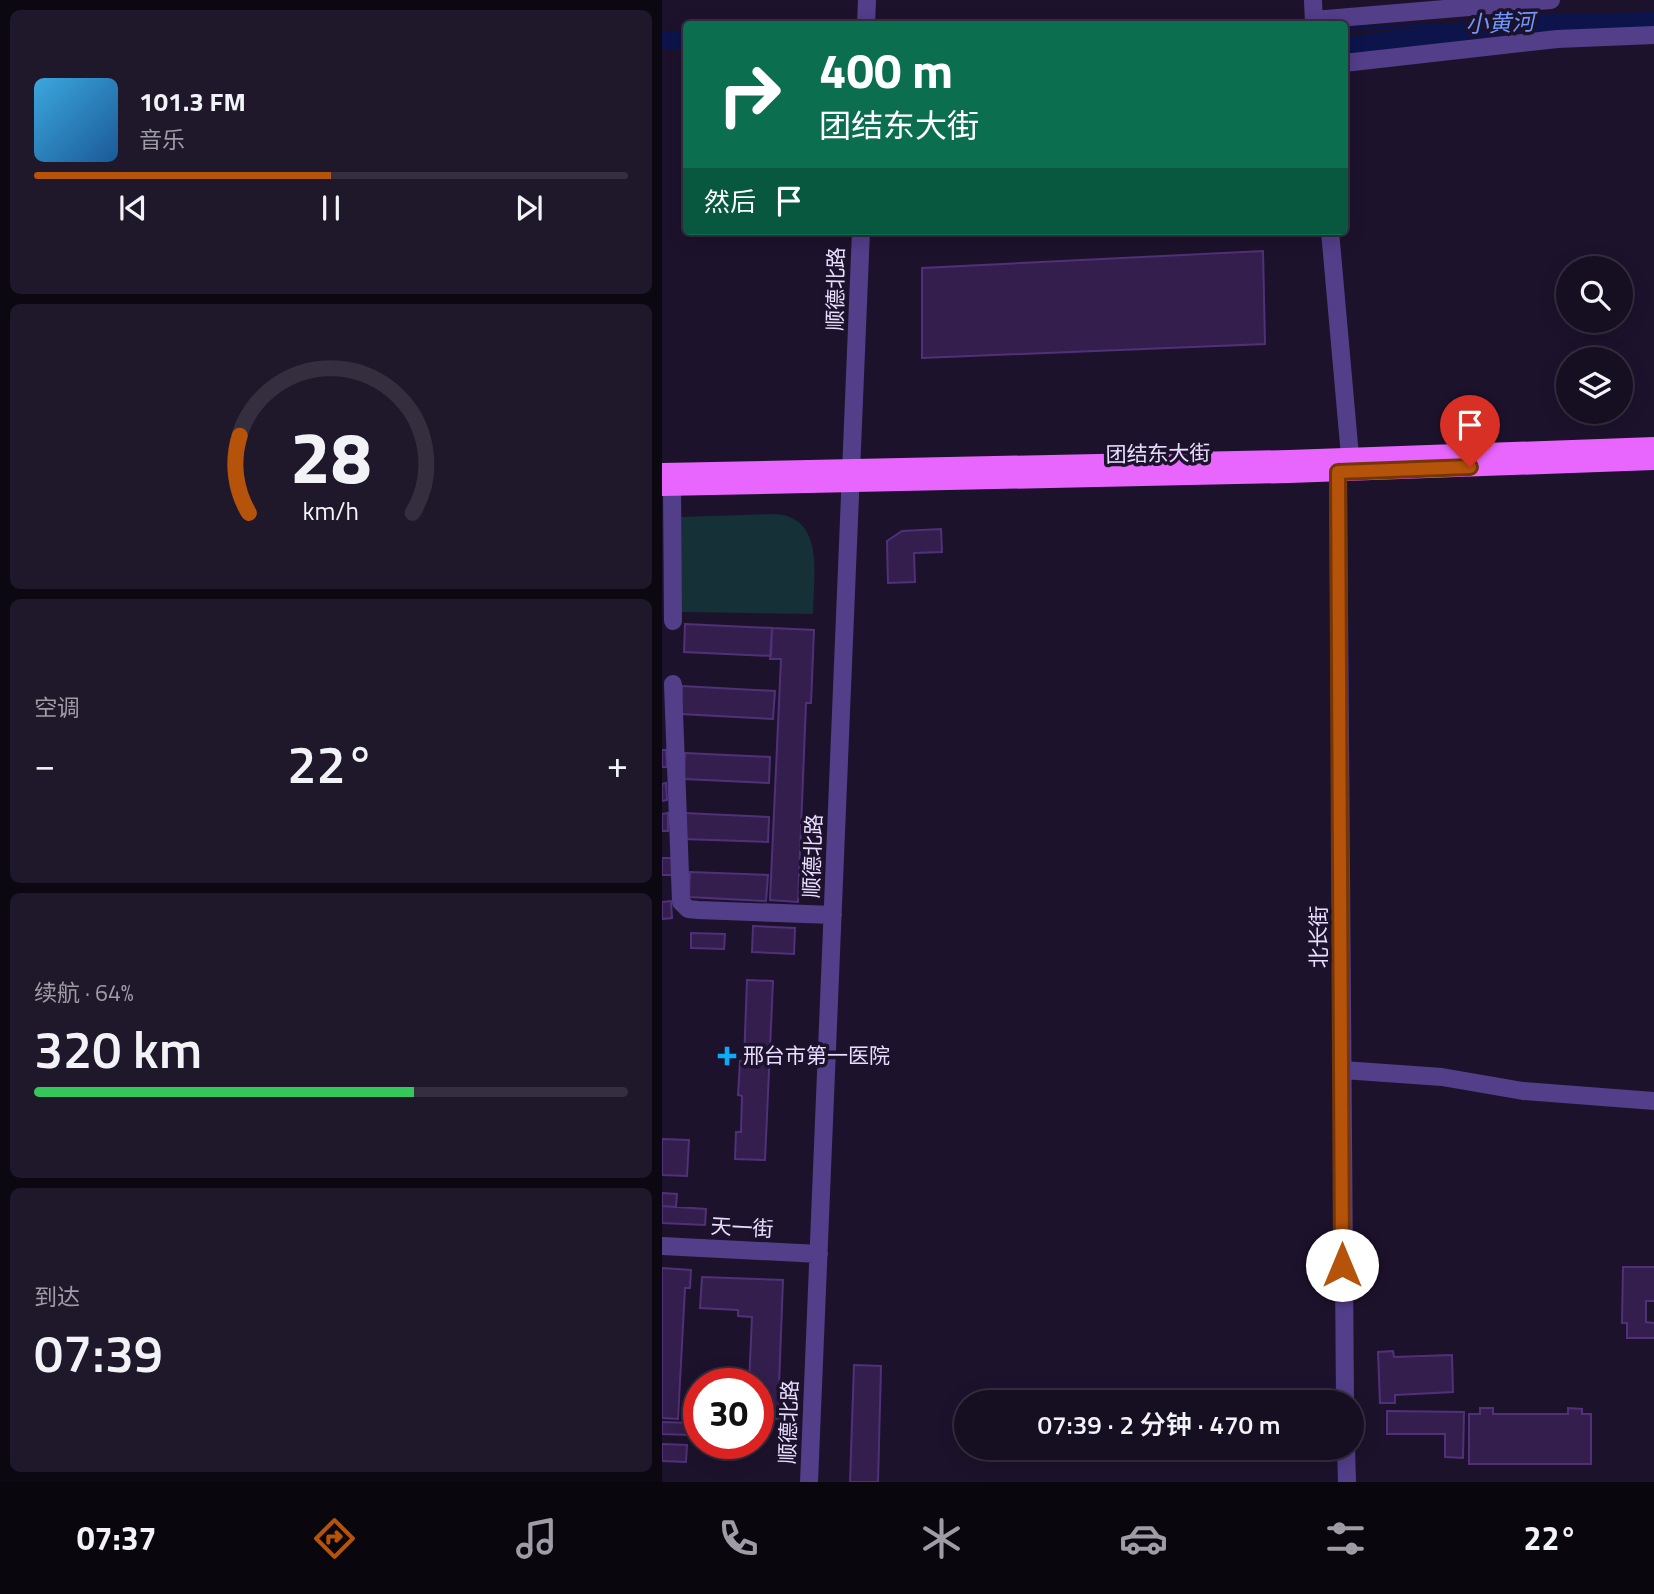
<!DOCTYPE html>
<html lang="zh">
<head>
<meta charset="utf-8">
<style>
  :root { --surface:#160e21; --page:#1f172a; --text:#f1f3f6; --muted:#9e9ca5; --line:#352e3f; --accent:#b45309 }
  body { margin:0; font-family:"Titillium Web","Noto Sans SC",sans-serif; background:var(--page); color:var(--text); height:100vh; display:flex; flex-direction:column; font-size:26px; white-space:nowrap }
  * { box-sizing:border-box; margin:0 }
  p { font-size:23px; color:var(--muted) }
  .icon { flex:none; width:38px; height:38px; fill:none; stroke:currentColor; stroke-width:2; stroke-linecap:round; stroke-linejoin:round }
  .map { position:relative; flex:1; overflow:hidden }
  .drawer { display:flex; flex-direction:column; gap:10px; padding:10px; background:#0c0812; width:662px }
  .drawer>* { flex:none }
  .hud { position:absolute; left:21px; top:21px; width:665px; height:214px; border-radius:7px; box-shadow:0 4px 18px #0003,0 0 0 2px var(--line); background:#0b6e4f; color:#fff; overflow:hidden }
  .fabs { position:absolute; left:894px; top:256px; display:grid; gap:14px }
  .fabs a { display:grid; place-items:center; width:77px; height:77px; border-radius:50%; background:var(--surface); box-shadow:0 4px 18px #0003,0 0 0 2px var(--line); font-size:35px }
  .speed { position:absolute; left:21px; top:1368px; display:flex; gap:14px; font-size:35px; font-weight:700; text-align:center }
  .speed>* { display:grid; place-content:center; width:91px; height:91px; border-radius:50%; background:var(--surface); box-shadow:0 4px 18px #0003,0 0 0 2px var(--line); line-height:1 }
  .speed .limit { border:10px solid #d22; background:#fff; color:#111 }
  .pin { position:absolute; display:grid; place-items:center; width:60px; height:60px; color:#fff; margin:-72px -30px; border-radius:50% 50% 50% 0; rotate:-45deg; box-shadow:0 0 7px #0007 }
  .pin .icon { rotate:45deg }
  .me { position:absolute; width:77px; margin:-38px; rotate:0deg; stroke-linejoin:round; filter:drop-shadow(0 0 5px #0008) }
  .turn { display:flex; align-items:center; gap:24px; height:147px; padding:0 21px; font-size:32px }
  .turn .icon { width:91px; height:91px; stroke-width:2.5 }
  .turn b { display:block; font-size:49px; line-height:60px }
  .then { display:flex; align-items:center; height:66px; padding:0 21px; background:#0003; gap:14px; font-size:26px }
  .big { font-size:52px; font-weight:600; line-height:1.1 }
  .drawer .card { flex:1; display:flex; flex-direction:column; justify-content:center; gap:10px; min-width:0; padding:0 24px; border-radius:10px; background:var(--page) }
  .drawer .dial { align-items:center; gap:0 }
  .dial svg { height:182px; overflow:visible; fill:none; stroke:var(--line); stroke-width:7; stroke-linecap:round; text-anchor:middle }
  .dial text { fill:var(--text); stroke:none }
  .song { display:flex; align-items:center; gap:21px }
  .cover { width:84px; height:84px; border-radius:10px; background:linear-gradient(135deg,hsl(200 70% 55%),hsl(210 70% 35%)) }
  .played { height:7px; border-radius:4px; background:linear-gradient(90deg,var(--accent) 50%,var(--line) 50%) }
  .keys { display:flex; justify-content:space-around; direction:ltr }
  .heat { display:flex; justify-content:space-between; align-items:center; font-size:38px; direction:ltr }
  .charge { height:10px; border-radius:5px; background:linear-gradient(90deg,#34c759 64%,var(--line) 0) }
  .trip { position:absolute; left:292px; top:1390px; width:410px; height:70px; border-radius:35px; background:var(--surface); box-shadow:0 4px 18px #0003,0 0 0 2px var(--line); font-weight:600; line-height:70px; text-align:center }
  .dock { display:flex; height:112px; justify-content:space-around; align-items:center; background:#09060d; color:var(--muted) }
  .dock .icon { width:49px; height:49px }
  .dock .on { color:var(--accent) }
  .dock b { font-size:32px; color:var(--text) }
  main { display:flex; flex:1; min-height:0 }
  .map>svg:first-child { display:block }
</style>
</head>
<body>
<main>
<section class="drawer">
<div class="card">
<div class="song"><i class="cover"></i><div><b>101.3 FM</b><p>音乐</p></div></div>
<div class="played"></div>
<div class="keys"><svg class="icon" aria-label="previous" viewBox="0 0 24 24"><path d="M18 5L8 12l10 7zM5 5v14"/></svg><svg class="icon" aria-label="pause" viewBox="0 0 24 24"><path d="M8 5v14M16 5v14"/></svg><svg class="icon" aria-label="next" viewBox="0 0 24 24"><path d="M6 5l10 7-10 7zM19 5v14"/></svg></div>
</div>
<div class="card dial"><svg viewBox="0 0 100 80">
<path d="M14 69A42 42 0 1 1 86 69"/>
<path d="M14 69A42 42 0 0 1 10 35" stroke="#b45309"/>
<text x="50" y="56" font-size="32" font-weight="700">28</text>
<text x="50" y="72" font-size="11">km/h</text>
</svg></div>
<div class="card"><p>空调</p>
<div class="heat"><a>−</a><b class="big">22°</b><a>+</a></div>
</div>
<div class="card"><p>续航 · 64%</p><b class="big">320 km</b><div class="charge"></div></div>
<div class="card"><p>到达</p><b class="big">07:39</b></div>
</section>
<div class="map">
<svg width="993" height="1482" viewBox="0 0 993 1482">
  <rect width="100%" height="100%" fill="#1d122c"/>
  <path fill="#153036" d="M114,514C164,518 151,578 151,614L19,612L17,517Z"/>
  <path fill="#0c144b" d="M992,12V29L848,36L683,54L682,37L855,15Z
    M24,31V46L0,47V32Z"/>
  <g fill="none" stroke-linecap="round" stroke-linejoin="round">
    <path stroke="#0c144b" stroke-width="3.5" d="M682,29L778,25
      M0,48L24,47"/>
  </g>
  <path fill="#331e4d" stroke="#503179" stroke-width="2" d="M601,251L603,344L260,358V268Z
    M279,529L280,552L252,553L253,582L226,583L225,541L240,531Z
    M23,624L110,628L109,656L22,652Z
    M110,628L152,630L149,703H144L136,902L108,900L119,659H108Z
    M20,686L113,691L111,719L19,714Z
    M0,750H4L5,767H0Z
    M23,753L108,757L107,783L22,779Z
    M4,783L5,800L0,801V784Z
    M6,813V831H0V814Z
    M22,813L107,817L106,842L21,839Z
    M0,858H12V875H0Z
    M28,872L106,875L104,901L27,897Z
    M9,901L10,918L0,919V902Z
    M91,926L133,928L132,954L90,952Z
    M29,933L63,934L62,949L29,948Z
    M85,980L111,981L103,1160L73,1159L74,1132H79L80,1096L76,1095L78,1061H82Z
    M0,1139L27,1140L25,1176L0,1175Z
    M0,1193L15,1194L14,1207L0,1206Z
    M0,1206L44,1209L43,1225L0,1223Z
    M961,1267H993V1301H984V1322L993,1323V1338H965V1323H960Z
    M0,1268L29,1270L28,1288H23L16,1419L0,1418Z
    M40,1277L121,1280L117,1386H121L119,1419L96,1418V1384H87L90,1317L76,1316V1310L38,1308Z
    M731,1351L732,1357L790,1355L791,1392L733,1395V1403H718L716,1352Z
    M192,1365L219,1366L216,1482H188Z
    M33,1383L72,1384H37V1415H32Z
    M818,1408H831V1414H906V1408L920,1409V1414H929V1464H807V1414H818Z
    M725,1411L802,1412L801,1458L783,1457V1434H725Z
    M0,1422L28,1423L27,1435L0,1434Z
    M0,1444L25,1445L24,1462L0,1461Z"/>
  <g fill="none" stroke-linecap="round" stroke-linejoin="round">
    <path stroke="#533e8a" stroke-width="18" d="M651,0L652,24
      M652,20L889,0
      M204,24L205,0
      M682,63L895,39L993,35
      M668,231L688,456
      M676,472L683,1402
      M10,486L11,621
      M11,684L19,902L26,909L36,910L171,915
      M681,1070L780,1077L861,1091L993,1101
      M0,1246L157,1254
      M684,1447L685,1482
      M147,1482L199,231"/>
    <path stroke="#e866fd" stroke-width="18" d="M0,472L627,459L993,446
      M0,487L627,474L993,461"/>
  </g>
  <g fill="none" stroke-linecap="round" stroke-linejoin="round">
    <g stroke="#753606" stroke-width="18">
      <path id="route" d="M680,1265L676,472L808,467"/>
    </g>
    <use href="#route" stroke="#b45309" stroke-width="12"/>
  </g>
  <path fill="#0cacfc" stroke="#1d122c" stroke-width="2.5" d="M61.5 1045.5h7v7h7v7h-7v7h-7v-7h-7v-7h7z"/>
  <g text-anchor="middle" stroke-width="7" stroke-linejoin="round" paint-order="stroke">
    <g font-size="21" fill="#e9deff" stroke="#1d122c">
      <text transform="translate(174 289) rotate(-89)" y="7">顺德北路</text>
      <text transform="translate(496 454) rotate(-1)" y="7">团结东大街</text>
      <text transform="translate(151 856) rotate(-88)" y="7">顺德北路</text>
      <text transform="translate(657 937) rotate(-90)" y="7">北长街</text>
      <text transform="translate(80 1228) rotate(3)" y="7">天一街</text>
      <text transform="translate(127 1422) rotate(-88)" y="7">顺德北路</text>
    </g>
    <g font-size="21" fill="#e9deff" stroke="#1d122c" text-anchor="start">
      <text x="81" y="1063">邢台市第一医院</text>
    </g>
    <g font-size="23" font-style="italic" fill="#6d99fd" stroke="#1d122c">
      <text transform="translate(838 23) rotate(-2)" y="8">小黄河</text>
    </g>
  </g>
</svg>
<div class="fabs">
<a><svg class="icon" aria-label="search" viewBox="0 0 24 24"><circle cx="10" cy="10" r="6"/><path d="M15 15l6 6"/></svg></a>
<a><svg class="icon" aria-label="layers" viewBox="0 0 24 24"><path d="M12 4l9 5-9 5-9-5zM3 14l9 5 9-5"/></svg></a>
</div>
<div class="speed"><div class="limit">30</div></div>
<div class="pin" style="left:808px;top:467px;background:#d93025"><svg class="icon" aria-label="arrive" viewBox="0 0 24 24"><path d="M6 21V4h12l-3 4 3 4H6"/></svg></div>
<svg class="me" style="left:680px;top:1265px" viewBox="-20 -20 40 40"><circle r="19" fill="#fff"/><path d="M0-13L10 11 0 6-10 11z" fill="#b45309"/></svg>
<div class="trip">07:39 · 2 分钟 · 470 m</div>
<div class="hud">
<div class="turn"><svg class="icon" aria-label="right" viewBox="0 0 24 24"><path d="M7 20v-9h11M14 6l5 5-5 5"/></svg><div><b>400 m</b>团结东大街</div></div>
<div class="then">然后<svg class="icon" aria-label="arrive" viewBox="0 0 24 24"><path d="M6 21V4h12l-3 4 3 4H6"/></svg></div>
</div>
</div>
</main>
<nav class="dock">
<b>07:37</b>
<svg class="icon on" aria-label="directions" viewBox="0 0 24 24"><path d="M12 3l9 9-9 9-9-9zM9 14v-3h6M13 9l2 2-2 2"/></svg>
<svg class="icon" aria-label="music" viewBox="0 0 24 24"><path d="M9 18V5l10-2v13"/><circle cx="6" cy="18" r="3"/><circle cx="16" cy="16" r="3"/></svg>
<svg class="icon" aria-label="phone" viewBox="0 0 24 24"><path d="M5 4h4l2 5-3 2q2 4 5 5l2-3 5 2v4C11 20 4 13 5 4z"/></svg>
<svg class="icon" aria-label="climate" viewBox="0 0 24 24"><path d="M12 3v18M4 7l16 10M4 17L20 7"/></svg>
<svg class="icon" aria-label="car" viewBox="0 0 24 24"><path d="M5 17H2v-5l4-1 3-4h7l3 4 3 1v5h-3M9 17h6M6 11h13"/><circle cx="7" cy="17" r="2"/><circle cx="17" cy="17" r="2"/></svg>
<svg class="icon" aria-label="filters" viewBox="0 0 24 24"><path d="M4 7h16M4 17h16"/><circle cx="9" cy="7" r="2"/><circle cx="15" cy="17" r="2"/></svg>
<b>22°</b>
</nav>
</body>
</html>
